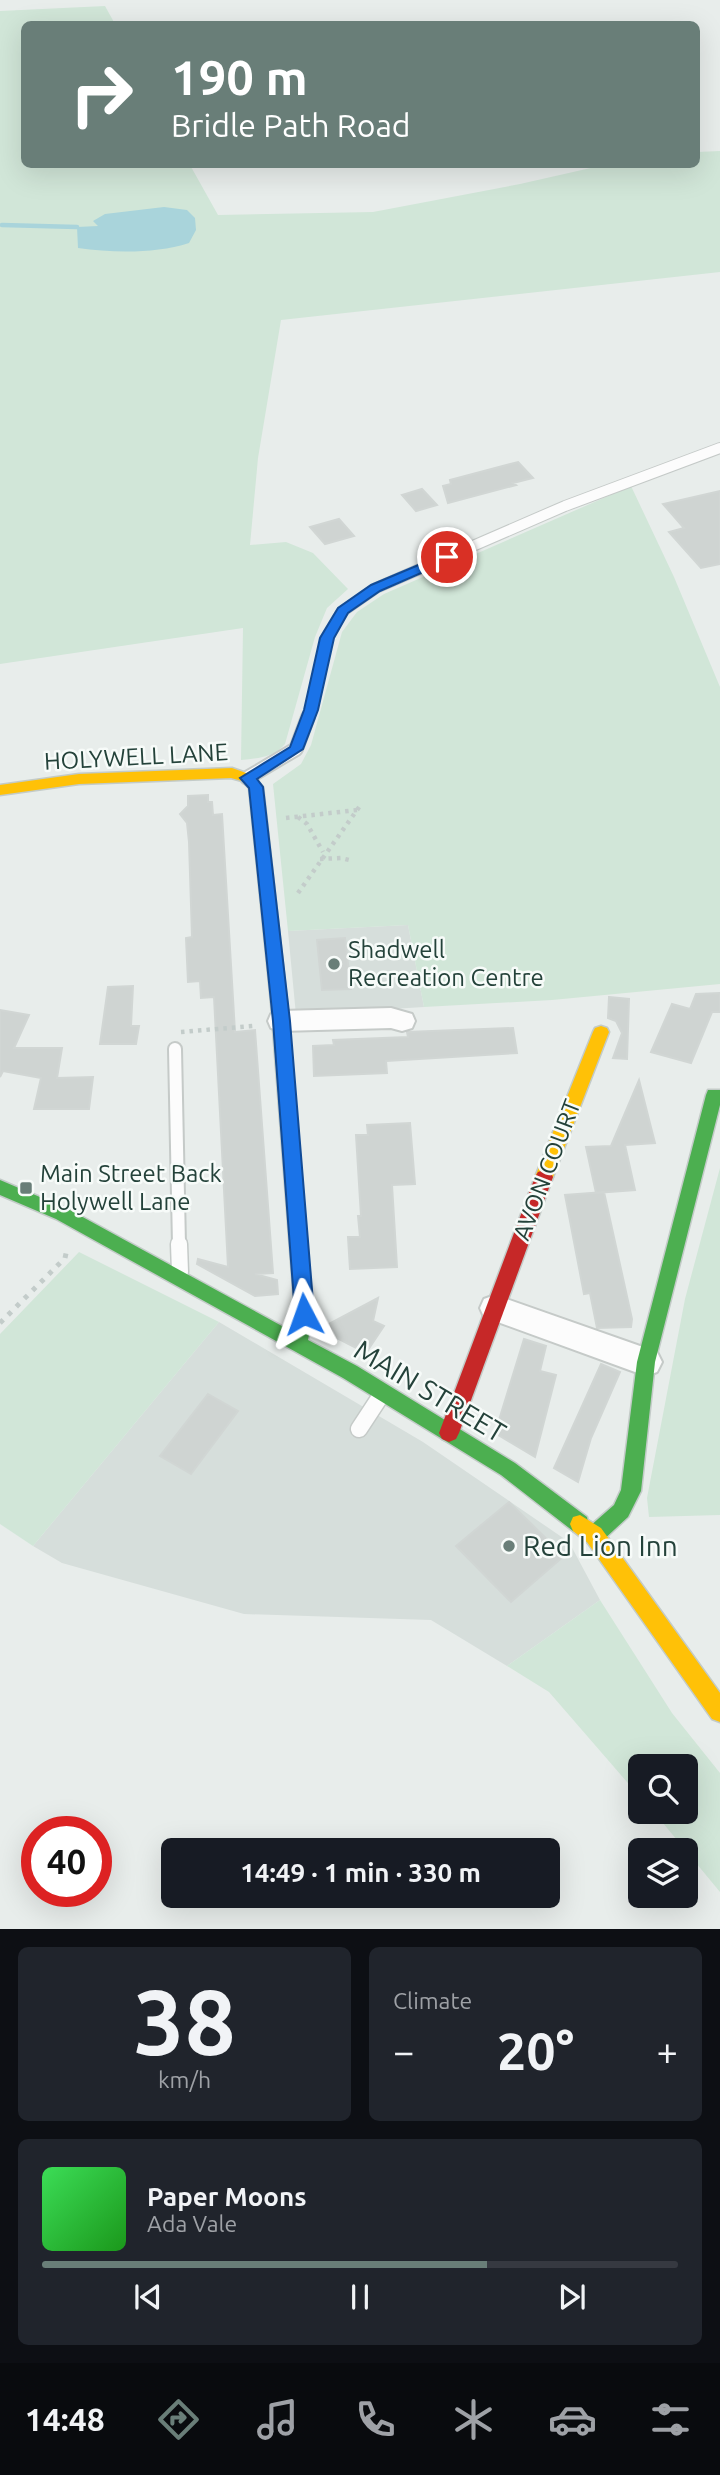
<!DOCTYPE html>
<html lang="en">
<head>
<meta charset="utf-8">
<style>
  :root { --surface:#171b24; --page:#20242c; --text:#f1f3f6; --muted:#9ea1a6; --line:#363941; --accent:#697e78 }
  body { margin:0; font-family:Ubuntu,sans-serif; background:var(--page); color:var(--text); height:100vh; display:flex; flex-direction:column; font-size:26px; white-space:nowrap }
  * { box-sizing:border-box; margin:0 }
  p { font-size:23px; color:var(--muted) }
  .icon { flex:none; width:38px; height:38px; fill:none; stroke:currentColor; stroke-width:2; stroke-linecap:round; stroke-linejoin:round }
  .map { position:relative; height:1929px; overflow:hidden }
  .details { display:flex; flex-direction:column; gap:18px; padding:18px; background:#0d0f14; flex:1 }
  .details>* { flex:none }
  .guide { position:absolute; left:21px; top:21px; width:679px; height:147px; border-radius:10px; box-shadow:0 7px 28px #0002; background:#697e78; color:#fff; overflow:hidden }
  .controls { position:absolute; left:628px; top:1754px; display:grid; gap:14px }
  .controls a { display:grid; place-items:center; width:70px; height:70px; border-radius:10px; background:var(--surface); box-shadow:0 7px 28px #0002; font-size:35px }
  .speed { position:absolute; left:21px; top:1816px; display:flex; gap:14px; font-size:35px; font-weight:700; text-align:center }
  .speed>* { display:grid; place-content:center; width:91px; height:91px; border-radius:50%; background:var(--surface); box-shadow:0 7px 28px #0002; line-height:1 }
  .speed .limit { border:10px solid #d22; background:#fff; color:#111 }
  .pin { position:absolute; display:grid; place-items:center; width:60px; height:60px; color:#fff; margin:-30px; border:4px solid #fff; border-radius:50%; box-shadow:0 2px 7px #0007 }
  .me { position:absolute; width:77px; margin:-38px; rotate:356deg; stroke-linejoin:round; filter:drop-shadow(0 0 5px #0008) }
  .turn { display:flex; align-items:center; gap:24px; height:147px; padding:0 35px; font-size:32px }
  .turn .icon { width:91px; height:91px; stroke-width:2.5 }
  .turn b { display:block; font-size:49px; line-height:60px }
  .big { font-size:52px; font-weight:600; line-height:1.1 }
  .details .widget { flex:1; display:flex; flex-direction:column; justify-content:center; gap:10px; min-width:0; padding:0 24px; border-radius:10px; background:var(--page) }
  .details .dial { align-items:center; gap:0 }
  .dial b { font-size:91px; line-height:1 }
  .song { display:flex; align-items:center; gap:21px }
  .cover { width:84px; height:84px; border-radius:10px; background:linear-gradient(135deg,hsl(130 70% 55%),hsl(120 70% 35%)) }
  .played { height:7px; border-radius:4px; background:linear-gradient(90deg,var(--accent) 70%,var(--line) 70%) }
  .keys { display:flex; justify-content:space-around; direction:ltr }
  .heat { display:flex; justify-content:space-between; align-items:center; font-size:38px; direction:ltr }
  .details .tiles { flex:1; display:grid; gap:18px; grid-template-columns:1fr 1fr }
  .widget:last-child { grid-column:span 2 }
  .trip { position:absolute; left:161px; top:1838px; width:399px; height:70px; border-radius:10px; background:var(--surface); box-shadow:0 7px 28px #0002; font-weight:600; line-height:70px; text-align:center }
  .dock { display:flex; height:112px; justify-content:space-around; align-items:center; background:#090b0e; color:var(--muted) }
  .dock .icon { width:49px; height:49px }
  .dock .selected { color:var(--accent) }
  .dock b { font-size:32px; color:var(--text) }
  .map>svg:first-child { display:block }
</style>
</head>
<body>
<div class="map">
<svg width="720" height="1929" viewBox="0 0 720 1929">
  <rect width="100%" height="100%" fill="#e8edeb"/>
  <path fill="#d6dedb" d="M408,925L424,1007L296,1015L288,931Z
    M219,1322L423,1442L569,1542L600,1600L507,1666L431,1620L244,1614L62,1563L33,1546Z"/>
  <path fill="#d1e6d8" d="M105,6L115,24H24V164L190,165L218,215L373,212L520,184L604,165L696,164L697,152L720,151V272L281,320L258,458L250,545L286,542L313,553L348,589L327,608L315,637L285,744C273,758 258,758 241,760L243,628L0,664V11Z
    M631,486L674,577L720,687V984L552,1000L424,1007L408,925L288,931L273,784L301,764L311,745L342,632L357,612L384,594Z
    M720,1168V1515L649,1517L647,1498L685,1299Z
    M79,1252L219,1322L33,1546L0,1524V1334Z
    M600,1600L672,1713L720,1773V1892L653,1811H686V1766H640V1797L549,1692L507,1666Z"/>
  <path fill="#a9d4db" d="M164,207L187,210L195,218L196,230L189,243C155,254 113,253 78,248L77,227L98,226L93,221L105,214Z"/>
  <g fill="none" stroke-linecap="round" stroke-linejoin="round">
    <path stroke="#a9d4db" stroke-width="4.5" d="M2,225L77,227"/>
  </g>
  <path fill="#cfd4d2" stroke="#d1d6d4" stroke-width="2" d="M518,462L533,478L513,483L516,485L448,503L443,486L451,484L450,480Z
    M422,489L437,505L416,511L402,495Z
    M720,491V564L701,568L669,532L684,528L663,504Z
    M339,519L354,536L325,544L310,527Z
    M208,795V802H212L213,815L222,814L235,1032L255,1030L273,1273L255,1274L277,1280L278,1294L255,1296L197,1264L198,1259L228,1267L214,997L201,998L200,981L188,982L186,938L192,937L189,842L187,823L180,814L188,806V796Z
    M345,938L351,989L322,990L317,940Z
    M133,986L131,1026H139L136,1044H100L108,987Z
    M720,993V1012H712L691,1063L651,1052L672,1004L690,1009L696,994Z
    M609,997L629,999L627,1059L613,1058L622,1033L616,1021L608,1018Z
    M0,1010L29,1015L14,1048H62L57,1078L93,1077L89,1109H34L41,1078L3,1071L0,1077Z
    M513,1028L517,1053L386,1061L387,1073L314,1076L313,1046L334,1045L333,1040L408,1037L407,1032Z
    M639,1080L655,1143L625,1145L635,1190L596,1193L586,1147L611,1146Z
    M410,1123L415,1184L392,1185L397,1267L350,1269L348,1237H360L358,1216H361L356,1135H368L367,1125Z
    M604,1192L632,1319L631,1327L597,1328L590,1293L584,1294L565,1195Z
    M378,1298L373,1321L384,1326L366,1353L325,1332L327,1325Z
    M524,1339L546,1346L540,1371L556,1375L535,1457L495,1433Z
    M601,1364L620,1372L591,1438L578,1482L554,1468Z
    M208,1394L238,1411L191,1474L160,1456Z
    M509,1502L564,1556L511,1602L456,1546Z"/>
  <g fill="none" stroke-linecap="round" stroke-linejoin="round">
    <g stroke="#c5cac8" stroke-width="12">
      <path id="lane-far2" d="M308,719L327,638L343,611L376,588L565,506L720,448"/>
    </g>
    <g stroke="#c5cac8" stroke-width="16">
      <path id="lane-far1" d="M247,778L296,749L308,717
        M175,1049L179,1245"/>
    </g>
    <g stroke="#c5cac8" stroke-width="19">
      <path id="lane" d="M179,1244L180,1272
        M359,1429L380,1397"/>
    </g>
    <g stroke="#c5cac8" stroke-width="4">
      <path id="street" d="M391,1008L412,1014L415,1021L412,1028L402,1031L391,1028L281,1031L271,1028L268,1021L271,1014L281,1011Z
        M495,1295L657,1352L662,1362L657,1372L646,1376L484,1317L480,1308L484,1299Z"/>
    </g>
    <g stroke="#c3cbc8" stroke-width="3">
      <path id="fast" d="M279,996L287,1002L313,1314L308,1340L357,1366L515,1463L587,1517L589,1527L614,1505L621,1490L637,1362L706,1095L708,1090H720V1105L655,1362L641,1491L628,1517L601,1542L594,1544L587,1542L584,1535L586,1531L580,1533L573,1531L501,1475L343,1378L56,1219L0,1195V1180L68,1209L291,1331L295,1314L271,1002Z"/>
    </g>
    <g stroke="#c3cbc8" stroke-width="3">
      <path id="slow" d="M232,768L252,775L263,787L287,1002L279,1008L271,1002L249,788L242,781L231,778L79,784L0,795V785L79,774Z
        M601,1026L607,1028L609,1032L553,1177L550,1182L544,1184L538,1182L535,1177L593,1032L595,1028Z
        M580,1515L601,1528L720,1693V1722L712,1719L587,1542L573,1531L570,1524L573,1517Z"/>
    </g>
    <g stroke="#c3cbc8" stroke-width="3">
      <path id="jam" d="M544,1170L550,1172L553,1177L459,1433L456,1439L449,1442L442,1439L439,1433L535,1177L538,1172Z"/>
    </g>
    <path stroke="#c3ccca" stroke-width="4.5" stroke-dasharray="3.5 5" stroke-linecap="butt" d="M298,817L307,824L323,852
      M286,818L357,810
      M320,859L341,858L353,861
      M298,893L362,803
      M181,1032L253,1026"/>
    <path stroke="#c3ccca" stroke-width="5" stroke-dasharray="4.5 7" stroke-linecap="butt" d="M0,1323L65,1258L67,1249"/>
    <use href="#lane-far2" stroke="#fcfcfc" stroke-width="10"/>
    <use href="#lane-far1" stroke="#fcfcfc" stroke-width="12"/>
    <use href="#lane" stroke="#fcfcfc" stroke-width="16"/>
    <use href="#street" fill="#fcfcfc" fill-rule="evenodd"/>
    <use href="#fast" fill="#4caf50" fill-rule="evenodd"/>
    <use href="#slow" fill="#ffc107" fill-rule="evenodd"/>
    <use href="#jam" fill="#c62828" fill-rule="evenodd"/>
  </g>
  <path fill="#1a73e8" stroke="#114b97" stroke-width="2" d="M447,553L453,557L451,560L380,591L348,613L334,638L318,710L303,749L257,779L263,787L290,1021L314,1314L311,1319L304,1322L298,1319L295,1314L273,1021L249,788L240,778L290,747L304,710L320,638L338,608L371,585Z"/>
  <g fill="#697e78" stroke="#f7fbf9" stroke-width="2.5">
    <circle cx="334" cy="964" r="7"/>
    <rect x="19" y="1181" width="14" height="14" rx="3.5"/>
    <circle cx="509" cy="1546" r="7"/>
  </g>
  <g text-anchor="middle" stroke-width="5" stroke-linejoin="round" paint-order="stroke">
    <g font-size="24" fill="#24423a" stroke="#f7fbf9">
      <text transform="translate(136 757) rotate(-3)" y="8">HOLYWELL LANE</text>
      <text transform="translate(547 1170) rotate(-69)" y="8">AVON COURT</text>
    </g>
    <g font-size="24" fill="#24423a" stroke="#f7fbf9" text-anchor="start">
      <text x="348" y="958">Shadwell<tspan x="348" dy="28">Recreation Centre</tspan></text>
      <text x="40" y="1182">Main Street Back<tspan x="40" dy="28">Holywell Lane</tspan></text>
    </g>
    <g font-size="28" fill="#24423a" stroke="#f7fbf9">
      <text transform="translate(430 1391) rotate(31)" y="10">MAIN STREET</text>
    </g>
    <g font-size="28" fill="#24423a" stroke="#f7fbf9" text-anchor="start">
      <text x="523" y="1556">Red Lion Inn</text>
    </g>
  </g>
</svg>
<div class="controls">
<a><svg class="icon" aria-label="search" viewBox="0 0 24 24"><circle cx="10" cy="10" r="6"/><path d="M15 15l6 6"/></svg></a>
<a><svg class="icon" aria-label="layers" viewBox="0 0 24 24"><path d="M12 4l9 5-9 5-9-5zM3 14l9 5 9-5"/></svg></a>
</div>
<div class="speed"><div class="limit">40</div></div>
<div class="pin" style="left:447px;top:557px;background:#d93025"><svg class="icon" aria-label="arrive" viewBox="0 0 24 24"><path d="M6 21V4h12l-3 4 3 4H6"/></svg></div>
<svg class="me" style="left:304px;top:1314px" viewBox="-20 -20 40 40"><path d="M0-17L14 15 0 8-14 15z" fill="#1a73e8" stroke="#fff" stroke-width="4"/></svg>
<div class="trip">14:49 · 1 min · 330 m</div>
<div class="guide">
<div class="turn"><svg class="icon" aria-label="right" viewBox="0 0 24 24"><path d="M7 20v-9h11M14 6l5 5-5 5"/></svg><div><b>190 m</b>Bridle Path Road</div></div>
</div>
</div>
<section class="details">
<div class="tiles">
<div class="widget dial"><b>38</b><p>km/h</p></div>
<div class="widget"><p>Climate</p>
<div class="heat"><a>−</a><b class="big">20°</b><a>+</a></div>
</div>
<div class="widget">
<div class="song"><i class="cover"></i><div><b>Paper Moons</b><p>Ada Vale</p></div></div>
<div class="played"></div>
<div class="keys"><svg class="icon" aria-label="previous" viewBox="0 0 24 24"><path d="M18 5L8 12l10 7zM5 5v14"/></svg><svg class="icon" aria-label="pause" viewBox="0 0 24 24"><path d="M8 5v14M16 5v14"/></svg><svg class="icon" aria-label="next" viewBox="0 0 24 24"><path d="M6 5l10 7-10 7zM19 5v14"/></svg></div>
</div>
</div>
</section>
<nav class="dock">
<b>14:48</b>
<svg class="icon selected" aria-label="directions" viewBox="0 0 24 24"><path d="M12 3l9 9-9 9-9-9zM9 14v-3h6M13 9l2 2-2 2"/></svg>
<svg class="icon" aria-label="music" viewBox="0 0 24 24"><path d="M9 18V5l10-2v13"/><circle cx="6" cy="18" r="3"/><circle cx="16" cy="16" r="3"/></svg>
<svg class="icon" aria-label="phone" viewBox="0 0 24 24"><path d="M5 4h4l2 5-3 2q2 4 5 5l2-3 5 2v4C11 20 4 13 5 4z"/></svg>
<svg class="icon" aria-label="climate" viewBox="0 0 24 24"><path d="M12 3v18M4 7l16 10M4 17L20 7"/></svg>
<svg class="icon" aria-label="car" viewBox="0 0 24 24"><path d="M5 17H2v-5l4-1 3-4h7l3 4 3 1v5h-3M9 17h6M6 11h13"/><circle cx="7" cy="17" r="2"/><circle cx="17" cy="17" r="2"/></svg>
<svg class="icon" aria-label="filters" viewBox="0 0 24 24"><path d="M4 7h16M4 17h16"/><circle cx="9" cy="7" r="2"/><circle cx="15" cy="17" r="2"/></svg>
</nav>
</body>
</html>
